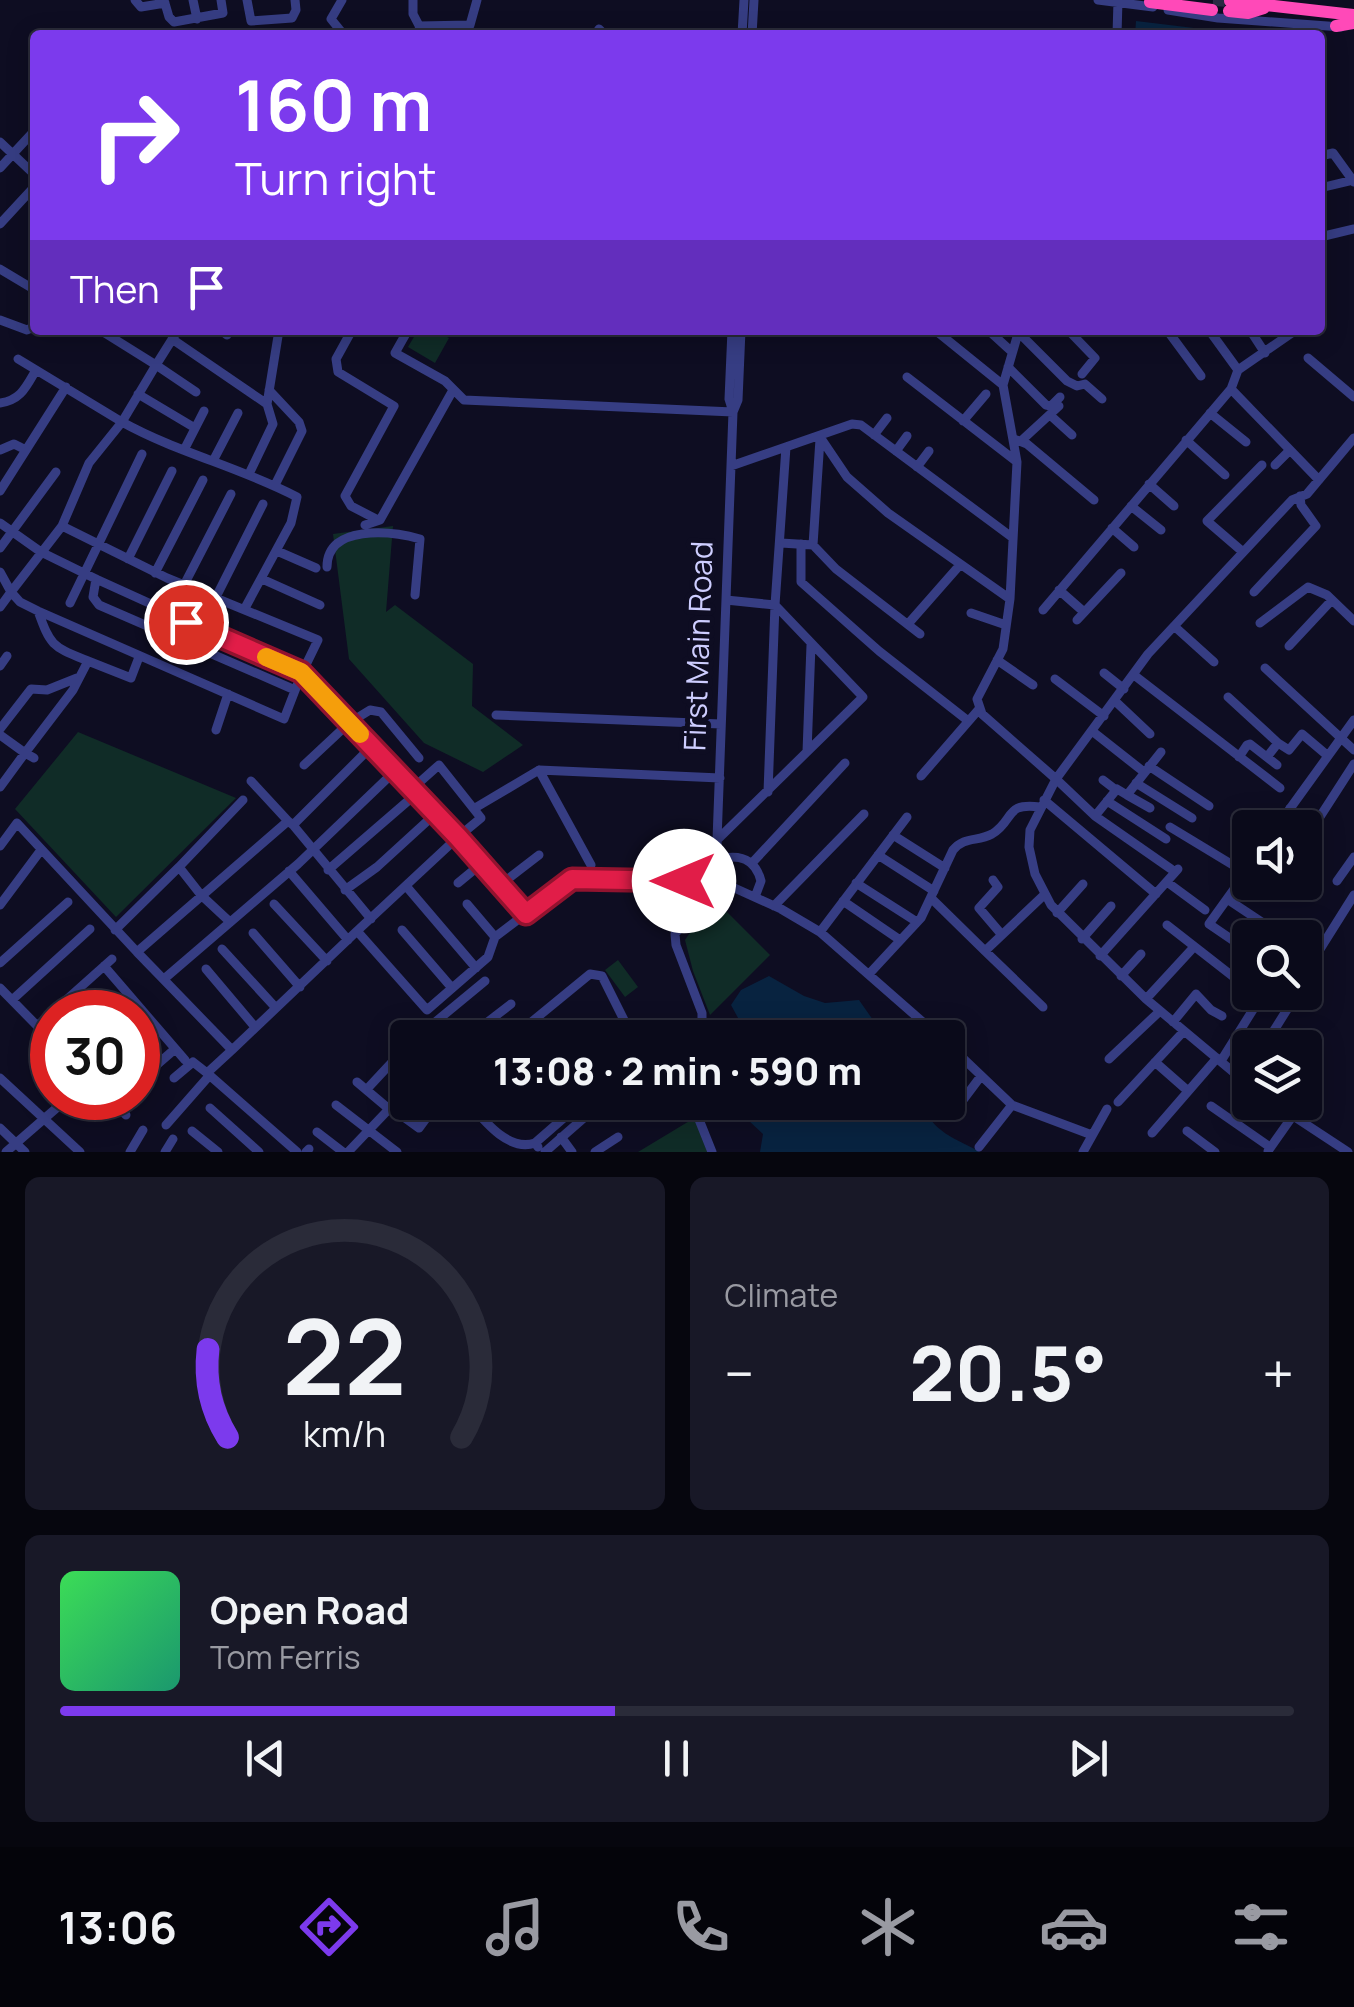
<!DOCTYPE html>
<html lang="en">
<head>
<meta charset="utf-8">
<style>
  :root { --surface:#0a0a1a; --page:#181827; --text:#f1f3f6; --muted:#999aa2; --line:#2a2b39; --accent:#7c3aed }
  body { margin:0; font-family:Manrope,sans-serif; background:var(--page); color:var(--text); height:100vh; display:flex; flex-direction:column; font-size:38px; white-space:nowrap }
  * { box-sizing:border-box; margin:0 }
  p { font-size:32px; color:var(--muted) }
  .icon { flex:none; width:55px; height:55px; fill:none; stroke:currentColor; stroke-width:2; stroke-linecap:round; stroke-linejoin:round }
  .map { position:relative; height:1152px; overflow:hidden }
  .sheet { display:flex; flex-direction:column; gap:25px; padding:25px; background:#06060e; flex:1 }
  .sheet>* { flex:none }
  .hud { position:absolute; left:30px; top:30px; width:1295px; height:305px; border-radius:10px; box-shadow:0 5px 25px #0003,0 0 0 2px var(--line); background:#7c3aed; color:#fff; overflow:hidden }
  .controls { position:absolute; left:1232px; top:810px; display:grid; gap:20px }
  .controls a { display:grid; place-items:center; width:90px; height:90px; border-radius:10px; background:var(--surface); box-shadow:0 5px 25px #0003,0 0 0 2px var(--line); font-size:50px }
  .speed { position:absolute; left:30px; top:990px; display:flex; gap:20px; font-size:50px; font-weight:700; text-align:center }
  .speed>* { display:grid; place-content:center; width:130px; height:130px; border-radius:50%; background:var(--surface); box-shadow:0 5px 25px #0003,0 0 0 2px var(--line); line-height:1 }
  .speed .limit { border:15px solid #d22; background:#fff; color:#111 }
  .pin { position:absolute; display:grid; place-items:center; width:85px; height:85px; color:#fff; margin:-42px; border:5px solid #fff; border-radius:50%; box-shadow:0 2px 10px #0007 }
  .me { position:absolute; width:110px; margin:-55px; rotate:270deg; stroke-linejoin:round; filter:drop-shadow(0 0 8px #0008) }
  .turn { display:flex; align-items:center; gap:35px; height:210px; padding:0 40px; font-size:45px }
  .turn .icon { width:130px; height:130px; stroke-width:2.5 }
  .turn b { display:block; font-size:70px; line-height:85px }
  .then { display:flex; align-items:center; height:95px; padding:0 40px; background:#0003; gap:20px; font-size:38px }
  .big { font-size:75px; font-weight:800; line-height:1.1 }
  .sheet .card { flex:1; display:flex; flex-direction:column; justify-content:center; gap:15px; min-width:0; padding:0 35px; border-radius:15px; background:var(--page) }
  .sheet .dial { align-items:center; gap:0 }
  .dial svg { height:260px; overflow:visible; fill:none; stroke:var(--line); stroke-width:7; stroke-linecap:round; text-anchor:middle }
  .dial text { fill:var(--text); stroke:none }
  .song { display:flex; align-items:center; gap:30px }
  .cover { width:120px; height:120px; border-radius:15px; background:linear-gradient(135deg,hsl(130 70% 55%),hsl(160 70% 35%)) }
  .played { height:10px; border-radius:5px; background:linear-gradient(90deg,var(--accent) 45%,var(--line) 45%) }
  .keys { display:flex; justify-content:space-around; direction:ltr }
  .heat { display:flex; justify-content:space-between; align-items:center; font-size:55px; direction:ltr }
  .sheet .tiles { flex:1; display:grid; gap:25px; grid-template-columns:1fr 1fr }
  .card:last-child { grid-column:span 2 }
  .trip { position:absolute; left:390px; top:1020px; width:575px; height:100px; border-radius:10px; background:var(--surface); box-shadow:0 5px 25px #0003,0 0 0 2px var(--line); font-weight:800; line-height:100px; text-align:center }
  .menu { display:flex; height:160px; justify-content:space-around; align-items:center; background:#04040a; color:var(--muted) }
  .menu .icon { width:70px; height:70px }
  .menu .active { color:var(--accent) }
  .menu b { font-size:45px; color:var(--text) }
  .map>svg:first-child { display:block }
</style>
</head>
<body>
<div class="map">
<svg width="1354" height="1152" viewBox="0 0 1354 1152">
  <rect width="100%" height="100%" fill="#0e0d22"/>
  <path fill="#102c27" d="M418,330H434L449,338L435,363L408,347Z
    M393,526L386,612L395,605L473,664L472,706L523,745L483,772L424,743L349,659L333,534Z
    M78,732L236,798L116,917L15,809Z
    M713,898L770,955L710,1015L693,971L685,940Z
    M618,960L638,987L625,997L605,970Z
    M696,1117L708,1152H638Z"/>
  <path fill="#082340" d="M1136,21L1252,35H1135Z
    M769,976L804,996L825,1003L859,1000L873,1020L871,1037H742L743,1027L731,1005L741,990Z
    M738,1103H924C929,1131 957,1139 980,1152H760L763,1134L748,1120Z"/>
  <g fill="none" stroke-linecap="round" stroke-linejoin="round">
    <path stroke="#2b2a43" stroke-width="12" stroke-dasharray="12 6" stroke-linecap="butt" d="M1213,0L1230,1"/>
    <path stroke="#363d83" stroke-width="9" d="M135,0L141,7L165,3
      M164,0L169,17L174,22L223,13L221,0
      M193,0L197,19
      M247,0L251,21L292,18L296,10L295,0
      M342,0L331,19L344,35
      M413,0V14L424,35
      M1098,0L1153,7
      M1168,10L1218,18L1341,27
      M419,26L470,25L477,0
      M595,35L599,29L605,35
      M742,35L744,0
      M752,35L754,0
      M1117,35L1118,0
      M0,142L35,175
      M1320,156L1333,153L1354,182
      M0,168L35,130
      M1320,188L1353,180
      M0,224L35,186
      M1320,237L1354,229
      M0,269L35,290
      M0,320L27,330L35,326
      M100,330L156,365L122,422C178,453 240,467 297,497L291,523L245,608
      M178,330L156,365L196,392
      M221,330L227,335
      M352,330L336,359L338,372L394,406L345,496L351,506L378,520
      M408,330L395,353L445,381L464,400L733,412
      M935,330L1003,385
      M988,330L1011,351
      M1019,330L1003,385L1017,462L1010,599L1003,649L977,699L982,714L1056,779L1030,830L1029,847L1035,874L1051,905L1146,999L1250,1086
      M1068,330L1095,358L1082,374
      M1167,330L1201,376
      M1209,330L1238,370
      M1250,330L1265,353
      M1018,332L1067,381L1077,386L1085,384L1102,399
      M172,339L267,404
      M1308,358L1354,397
      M18,359L122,422L89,463L62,526
      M1008,367L1046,405L1051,406L1060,397
      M907,377L1017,462
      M1231,389L1319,480
      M269,390L299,422L302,431L275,485
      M138,394L195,428
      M0,403C21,400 26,387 36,370
      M733,412L738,400L741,330
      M1210,413L1246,442
      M1050,415L1072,435
      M963,421L986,394
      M874,435L887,418
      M820,437L847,477L888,513L1010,599
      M1014,439L1027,444L1094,500
      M1186,440L1225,475
      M1021,441L1059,406
      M0,450L14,444L26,450
      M184,450L204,411
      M896,451L907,436
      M213,461L238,413
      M1275,465L1290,450
      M731,466L852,424L861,425L1013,538
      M917,467L929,451
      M249,474L273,424L267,404L279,330
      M1149,484L1174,506
      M0,491L66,387
      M1131,506L1161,530
      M0,523L41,552L96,579L301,672
      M365,525L380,520L453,390
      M1112,528L1134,547
      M781,543L813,545L836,569L920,634
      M801,544V582L879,651L967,720
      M813,545L820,439
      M0,548L56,472
      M277,551L316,568
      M1243,552L1207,521L1262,465
      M128,559L172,471
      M327,567C327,524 391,531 420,539L415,595
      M0,572L11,592L0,607
      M155,573L203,480
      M96,579L93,597L99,605L295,690
      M262,579L320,605
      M184,585L231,494
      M1059,590L1084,612
      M1254,592L1316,526L1301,505L1300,496
      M216,597L263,504
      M70,603L142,454
      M1043,610L1231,389L1238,370L1296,330
      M38,611C51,647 52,646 88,661
      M971,613L1006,625
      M1077,620L1121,573
      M1260,623L1308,587L1327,595L1354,621
      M908,624L959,566
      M1174,626L1214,662
      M1289,646L1332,600
      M997,660L1033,685
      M0,666L7,656
      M1265,668L1354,750
      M1104,673L1124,689
      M301,675L318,640L167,578L62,526L11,592L20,602L38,611L284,719L301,675L458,837L481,818L439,765L412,789
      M1134,675L1280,788
      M1055,679L1104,716
      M1228,697L1278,743
      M1115,701L1150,734
      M496,715L721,724
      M0,729L31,689L47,690L77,678
      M216,730L228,694
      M1092,731L1144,772
      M0,735L25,753L73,690L88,661L131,678L139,657
      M807,752L811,645
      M1239,757L1247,745L1250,744L1277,765
      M1267,757L1278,743L1289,750L1302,734L1328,756
      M304,765L349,723L370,710L381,712L419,758
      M1149,766L1209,806
      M921,776L980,708
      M1103,780L1116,790
      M251,781L288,821
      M1136,783L1192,818
      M0,787L25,753L34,758
      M768,792L775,605L786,447
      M1127,795L1150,808
      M1044,800L1156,894
      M1107,801L1166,839
      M475,808L539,770
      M1290,808L1315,825
      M1095,816L1117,789L1127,795L1161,752
      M293,825L288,821L137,952L232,1050L357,931L427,1010L488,957L495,937L572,879L719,881L781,909L820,932L941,1038
      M1170,827L1246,873
      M1276,828L1354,720
      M893,835L945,868
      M717,840L863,697L775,605L726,600
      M1305,840L1354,764
      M0,846L17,823L137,952
      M878,855L934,891
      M718,859C739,854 755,858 761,881L755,897
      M752,863L845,763
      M591,865L539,770L720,778
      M1250,867L1209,924L1250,952
      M1171,869L1095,816L1056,779L1148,654L1292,500L1307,494L1354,438
      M328,870L416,794
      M289,871L348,940
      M993,880L998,887L979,908L1002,935
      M719,881L717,840L733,412L729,399L732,330
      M1337,881L1354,857
      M1167,882L1205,910
      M458,883L481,864
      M856,883L917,922
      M500,885L539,855
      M406,886L476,968
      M345,890L377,867L435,814
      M932,899L985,951L1044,895
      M1227,899L1272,929
      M843,901L900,940
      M274,904L327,961
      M467,904L495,937
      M0,905L41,850
      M774,906L864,814
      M1057,913L1083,884
      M371,919L293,825L372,746
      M230,922L201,895L179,867L243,800
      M1167,925L1240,982L1250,968
      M115,930L179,867
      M402,930L452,988
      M357,931L458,837L526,914
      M820,932L907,817
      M253,933L300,987
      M1082,939L1111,906
      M222,949L276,1008
      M985,951L1043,1007
      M1100,956L1178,869
      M0,963L68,902
      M104,966L185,1060
      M206,969L255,1027
      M870,973L921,918L953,850C965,836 977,842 992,834C1015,820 1004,802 1040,807
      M1121,976L1141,954
      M164,979L298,864L395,771
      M1305,981L1310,965L1354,895
      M0,988L52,1041
      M1146,999L1193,948
      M12,1000L90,929
      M108,1012L128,994
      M1173,1022L1196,994L1211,1010L1222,1016
      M37,1026L112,959
      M138,1035L152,1022
      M416,1038L485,981
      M467,1038L511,1004
      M512,1038L590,974L602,976L633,1038
      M691,1038L702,1023V1013L676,945L675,934L719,881
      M948,1044L1012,1105L1092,1135
      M1263,1048L1298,992
      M1109,1059L1160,1011
      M1221,1061L1264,992
      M1155,1062L1188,1091
      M207,1073L297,1152
      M0,1078L80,1152
      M174,1078L193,1062L207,1073L232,1050
      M138,1081L175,1049
      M367,1089L408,1045
      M109,1098L126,1115
      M468,1102C485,1122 509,1152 535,1143
      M692,1102L712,1152
      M1118,1102L1184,1031
      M1272,1102L1348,1152
      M336,1105L397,1152
      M1211,1106L1270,1147
      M390,1107L419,1128L438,1102
      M210,1108L259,1152
      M389,1108L408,1088
      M957,1108L981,1076
      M166,1125L209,1076
      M0,1128L25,1152
      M192,1131L218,1152
      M1187,1131L1215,1152
      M317,1132L343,1152
      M1152,1133L1217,1058
      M561,1137L572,1152
      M538,1147L535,1143L582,1102
      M979,1147L1012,1105
      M1268,1151L1292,1117
      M6,1152L68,1098
      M130,1152L143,1130
      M165,1152L173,1139
      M306,1152L309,1149
      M348,1152L389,1109L357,1082
      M545,1152L602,1102
      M595,1152L618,1137
      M1083,1152L1107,1109"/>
    <path stroke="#ff49b8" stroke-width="12" d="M1230,1L1354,15
      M1150,2L1212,10
      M1229,11L1248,13L1264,8
      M1336,26L1354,23"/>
  </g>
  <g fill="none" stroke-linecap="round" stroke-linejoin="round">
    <g stroke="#92132f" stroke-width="25">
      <path id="route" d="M186,622L301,672L458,837L526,914L572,879L684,881"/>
    </g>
    <use href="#route" stroke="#e11d48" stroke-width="18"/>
    <path stroke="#f59e0b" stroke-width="18" d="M266,657L301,672L360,734"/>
  </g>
  <g text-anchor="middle" stroke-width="10" stroke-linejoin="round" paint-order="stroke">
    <g font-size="30" fill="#ceceff" stroke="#0e0d22">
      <text transform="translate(699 646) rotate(-88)" y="10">First Main Road</text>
    </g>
  </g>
</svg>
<div class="controls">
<a><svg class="icon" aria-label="sound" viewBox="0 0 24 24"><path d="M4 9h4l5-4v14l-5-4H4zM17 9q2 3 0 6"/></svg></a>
<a><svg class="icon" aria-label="search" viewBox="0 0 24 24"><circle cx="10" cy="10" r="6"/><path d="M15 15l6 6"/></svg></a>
<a><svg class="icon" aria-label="layers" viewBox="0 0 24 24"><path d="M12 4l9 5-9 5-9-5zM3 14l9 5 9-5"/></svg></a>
</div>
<div class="speed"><div class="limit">30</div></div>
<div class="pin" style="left:186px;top:622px;background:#d93025"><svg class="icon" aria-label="arrive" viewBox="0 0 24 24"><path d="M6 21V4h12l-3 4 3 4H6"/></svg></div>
<svg class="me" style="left:684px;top:881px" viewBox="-20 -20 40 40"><circle r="19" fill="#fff"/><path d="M0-13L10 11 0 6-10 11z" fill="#e11d48"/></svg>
<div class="trip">13:08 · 2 min · 590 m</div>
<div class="hud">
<div class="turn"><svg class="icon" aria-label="right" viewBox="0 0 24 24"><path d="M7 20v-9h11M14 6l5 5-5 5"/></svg><div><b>160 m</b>Turn right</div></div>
<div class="then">Then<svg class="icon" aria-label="arrive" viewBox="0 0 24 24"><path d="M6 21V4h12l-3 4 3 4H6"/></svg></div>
</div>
</div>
<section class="sheet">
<div class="tiles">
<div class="card dial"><svg viewBox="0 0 100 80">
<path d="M14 69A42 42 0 1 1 86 69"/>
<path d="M14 69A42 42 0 0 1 8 42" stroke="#7c3aed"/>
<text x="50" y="56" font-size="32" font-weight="700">22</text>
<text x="50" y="72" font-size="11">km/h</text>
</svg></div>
<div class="card"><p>Climate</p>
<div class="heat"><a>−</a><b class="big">20.5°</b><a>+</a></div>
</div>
<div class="card">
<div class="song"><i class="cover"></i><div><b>Open Road</b><p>Tom Ferris</p></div></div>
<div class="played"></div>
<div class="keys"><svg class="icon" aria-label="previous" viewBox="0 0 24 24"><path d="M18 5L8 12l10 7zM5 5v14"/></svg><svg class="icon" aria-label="pause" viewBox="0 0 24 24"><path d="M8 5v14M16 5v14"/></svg><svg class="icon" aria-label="next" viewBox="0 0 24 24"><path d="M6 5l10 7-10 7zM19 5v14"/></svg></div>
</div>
</div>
</section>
<nav class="menu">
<b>13:06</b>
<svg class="icon active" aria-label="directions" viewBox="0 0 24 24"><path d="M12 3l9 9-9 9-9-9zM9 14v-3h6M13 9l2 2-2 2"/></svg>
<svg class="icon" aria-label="music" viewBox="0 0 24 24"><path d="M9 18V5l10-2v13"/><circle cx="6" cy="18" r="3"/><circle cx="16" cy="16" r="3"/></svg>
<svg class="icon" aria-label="phone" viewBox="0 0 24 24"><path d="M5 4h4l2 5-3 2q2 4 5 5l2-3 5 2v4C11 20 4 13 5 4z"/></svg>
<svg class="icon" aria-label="climate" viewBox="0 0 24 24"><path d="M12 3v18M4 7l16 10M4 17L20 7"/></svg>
<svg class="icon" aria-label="car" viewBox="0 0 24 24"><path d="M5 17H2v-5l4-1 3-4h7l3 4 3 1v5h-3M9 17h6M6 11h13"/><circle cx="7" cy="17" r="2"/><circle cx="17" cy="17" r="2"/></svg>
<svg class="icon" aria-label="filters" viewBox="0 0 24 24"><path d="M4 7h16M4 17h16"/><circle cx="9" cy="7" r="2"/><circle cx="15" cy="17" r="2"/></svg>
</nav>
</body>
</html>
